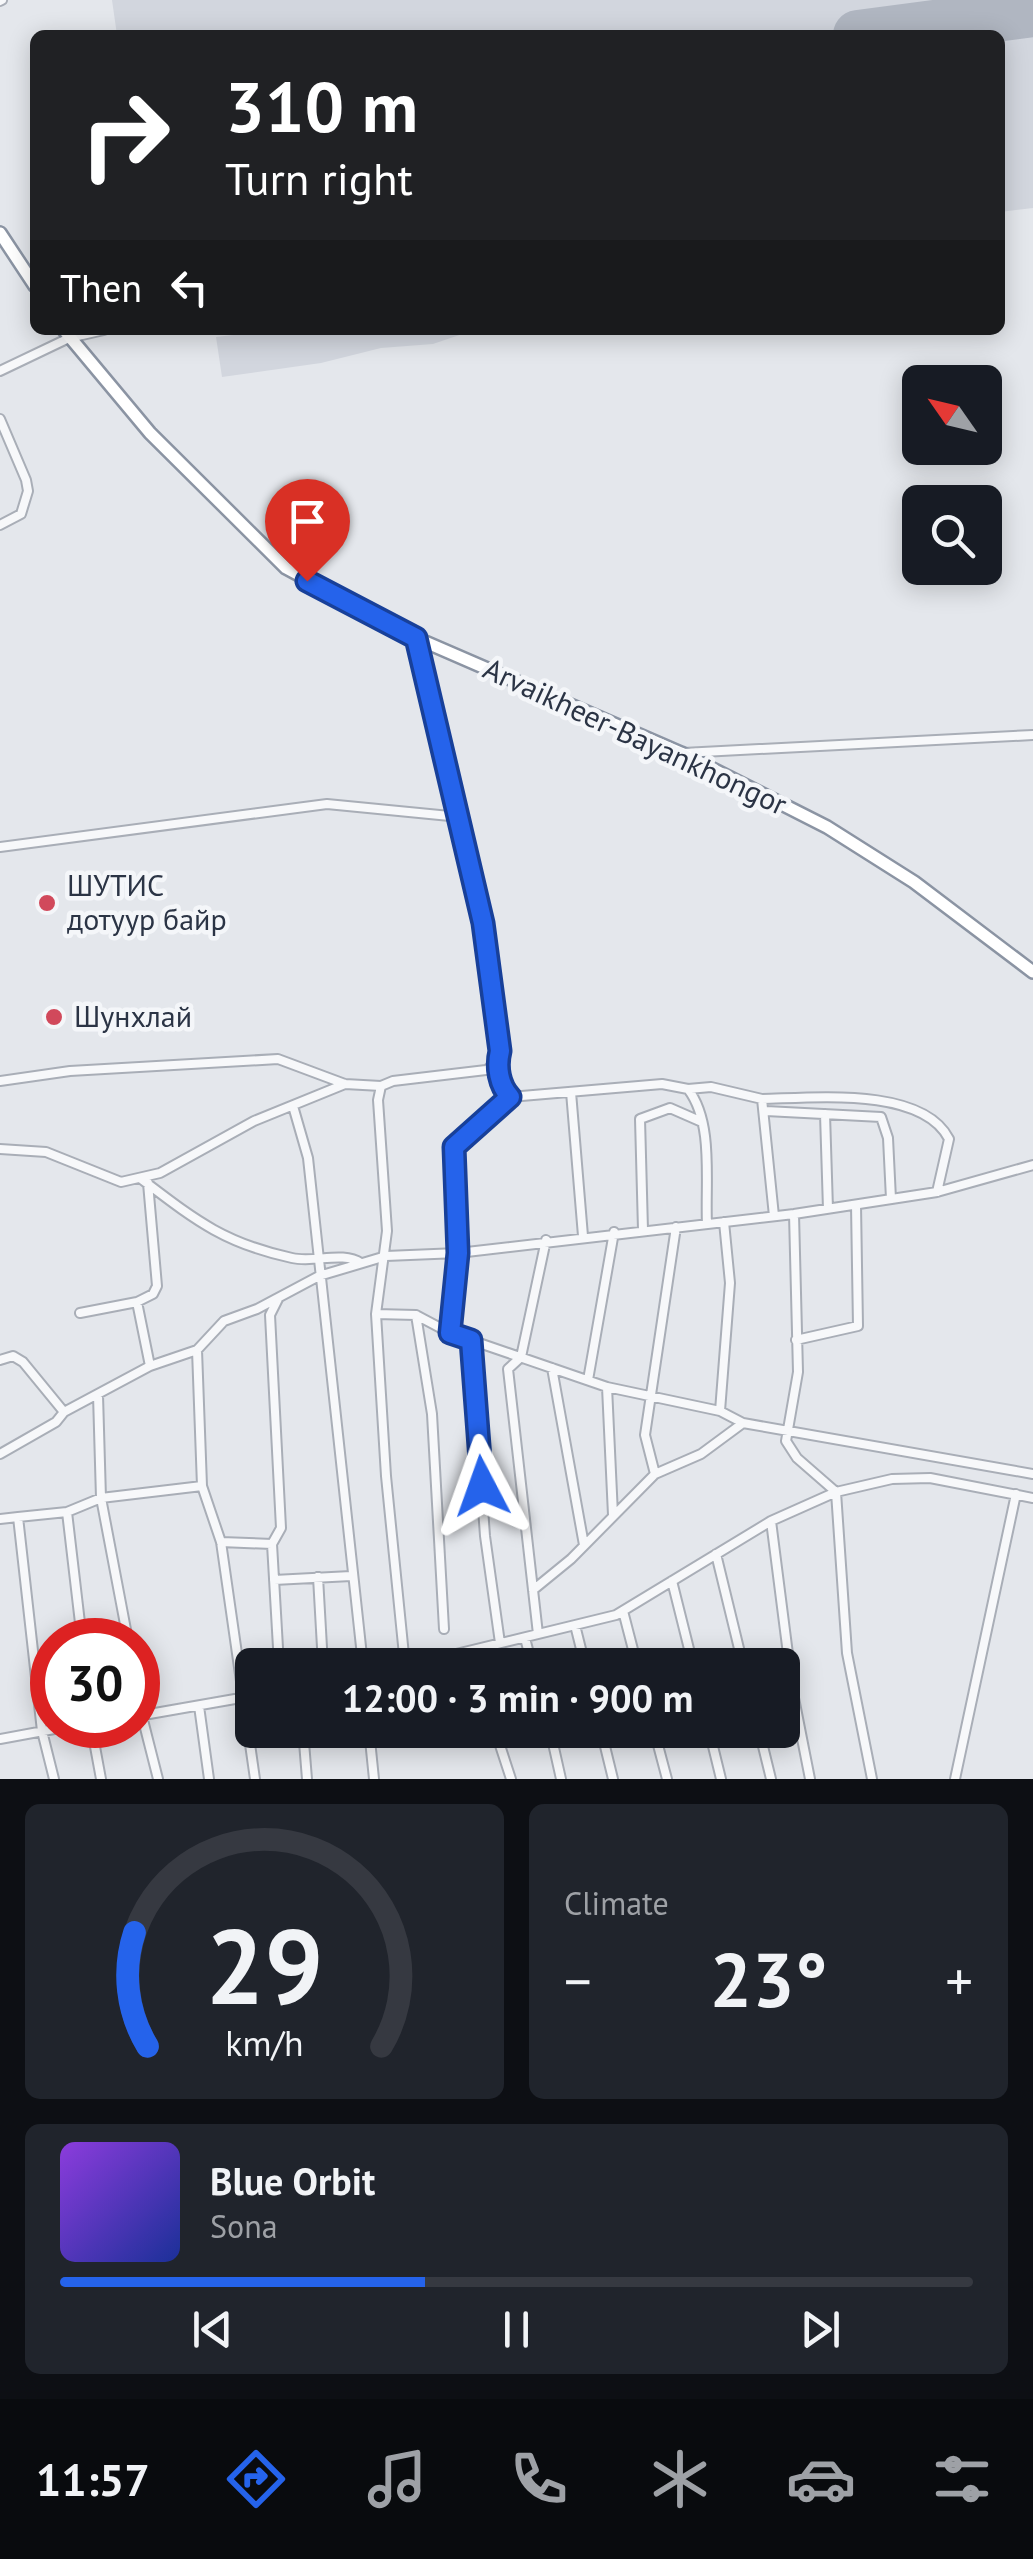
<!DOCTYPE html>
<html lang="en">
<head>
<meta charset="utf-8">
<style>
  :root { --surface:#171b24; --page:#20242c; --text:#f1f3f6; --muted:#9ea1a6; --line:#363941; --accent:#2563eb }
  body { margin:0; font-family:"PT Sans",sans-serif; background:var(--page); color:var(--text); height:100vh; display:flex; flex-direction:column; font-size:38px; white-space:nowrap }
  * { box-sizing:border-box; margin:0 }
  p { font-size:32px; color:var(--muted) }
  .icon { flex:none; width:55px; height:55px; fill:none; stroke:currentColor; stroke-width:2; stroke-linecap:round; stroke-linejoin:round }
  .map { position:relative; height:1779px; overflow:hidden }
  .panel { display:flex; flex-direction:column; gap:25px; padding:25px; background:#0d0f14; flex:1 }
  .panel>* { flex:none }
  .hud { position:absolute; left:30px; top:30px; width:975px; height:305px; border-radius:15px; box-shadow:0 5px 25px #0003; background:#202124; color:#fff; overflow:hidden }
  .needle { width:65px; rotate:304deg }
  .buttons { position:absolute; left:902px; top:365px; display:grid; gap:20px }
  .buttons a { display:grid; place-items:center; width:100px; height:100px; border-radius:15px; background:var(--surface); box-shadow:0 5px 25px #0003; font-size:50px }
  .speed { position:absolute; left:30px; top:1618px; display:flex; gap:20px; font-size:50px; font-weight:700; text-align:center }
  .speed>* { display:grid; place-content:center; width:130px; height:130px; border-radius:50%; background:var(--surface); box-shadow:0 5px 25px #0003; line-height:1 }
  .speed .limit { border:15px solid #d22; background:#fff; color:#111 }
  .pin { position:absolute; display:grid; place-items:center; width:85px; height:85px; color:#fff; margin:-102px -42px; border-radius:50% 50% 50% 0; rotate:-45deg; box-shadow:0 0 10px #0007 }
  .pin .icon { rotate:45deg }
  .me { position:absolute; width:110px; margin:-55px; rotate:356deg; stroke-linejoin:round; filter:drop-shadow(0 0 8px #0008) }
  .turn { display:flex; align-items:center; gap:35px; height:210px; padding:0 30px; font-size:45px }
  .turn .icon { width:130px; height:130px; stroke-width:2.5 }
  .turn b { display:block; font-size:70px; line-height:85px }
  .then { display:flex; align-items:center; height:95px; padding:0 30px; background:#0003; gap:20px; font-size:38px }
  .big { font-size:75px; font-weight:800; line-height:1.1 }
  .panel .widget { flex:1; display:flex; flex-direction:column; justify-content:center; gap:15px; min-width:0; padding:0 35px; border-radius:15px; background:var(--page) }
  .panel .dial { align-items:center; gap:0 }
  .dial svg { height:260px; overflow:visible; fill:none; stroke:var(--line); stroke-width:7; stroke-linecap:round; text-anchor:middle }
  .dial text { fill:var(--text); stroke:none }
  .song { display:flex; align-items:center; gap:30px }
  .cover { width:120px; height:120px; border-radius:15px; background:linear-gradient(135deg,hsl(270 70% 55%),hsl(230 70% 35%)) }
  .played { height:10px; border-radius:5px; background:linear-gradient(90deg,var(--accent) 40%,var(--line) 40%) }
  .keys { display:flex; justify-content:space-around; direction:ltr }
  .heat { display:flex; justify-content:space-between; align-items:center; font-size:55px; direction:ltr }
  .panel .tiles { flex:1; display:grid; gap:25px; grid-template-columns:1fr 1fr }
  .widget:last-child { grid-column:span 2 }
  .trip { position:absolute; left:235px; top:1648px; width:565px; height:100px; border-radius:15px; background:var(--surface); box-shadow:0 5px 25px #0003; font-weight:800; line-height:100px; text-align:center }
  .tab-bar { display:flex; height:160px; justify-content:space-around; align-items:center; background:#090b0e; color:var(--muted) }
  .tab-bar .icon { width:70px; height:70px }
  .tab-bar .selected { color:var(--accent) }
  .tab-bar b { font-size:45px; color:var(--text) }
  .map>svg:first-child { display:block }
</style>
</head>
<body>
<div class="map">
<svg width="1033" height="1779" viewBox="0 0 1033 1779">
  <rect width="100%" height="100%" fill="#e4e7ec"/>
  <path fill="#d2d6de" d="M112,0H1033V208L1000,212V35H117Z
    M242,330H474L433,344L381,348L321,363L222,377L216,337L242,334Z"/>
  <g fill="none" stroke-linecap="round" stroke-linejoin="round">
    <path stroke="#b0b6c1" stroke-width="50" d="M858,35L1033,12"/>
    <g stroke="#a9aeb7" stroke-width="12">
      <path id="minor" d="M0,1L2,0
        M0,371L69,338L104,330
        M0,419L26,480L28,491L21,514L0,525
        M683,753L1033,735
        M0,847L327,804L460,817
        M497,1063L503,1089L510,1097L662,1084L688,1089C714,1123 705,1182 707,1224
        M0,1081L70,1071L278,1059L345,1084L381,1086
        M688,1089L711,1087L762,1099L774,1216
        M571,1092L583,1236
        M762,1099C811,1098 922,1086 949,1139L937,1192
        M293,1106L308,1158L363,1665
        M766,1111L881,1117L888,1138L891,1199
        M825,1114L828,1209
        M0,1149L46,1152L121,1182L160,1173L254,1121L345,1084
        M140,1178C194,1219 223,1243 292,1258C314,1263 343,1251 361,1263
        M794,1214L798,1372L786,1441L797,1458L836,1492L847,1653L872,1779
        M643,1230L640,1119L670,1108L702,1122
        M278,1299L270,1315L281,1528L272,1544L279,1665
        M137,1302L150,1366
        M80,1313L137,1302L153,1294L157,1286L148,1183
        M376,1314L416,1315L450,1333L607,1387L720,1411L743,1423L1033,1474
        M416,1315L432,1414L444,1629
        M450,1333L458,1253L453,1147L510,1097
        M471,1340L485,1536L500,1643
        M796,1340L858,1326L856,1205
        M197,1350L202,1486L221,1542L255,1779
        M0,1360L13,1356L23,1362L64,1412
        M552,1368L584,1545
        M588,1380L614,1232
        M607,1387L613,1515
        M98,1395L101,1498L128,1640
        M720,1411L730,1283L724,1222
        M0,1454L56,1422L64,1412L150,1366L197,1350L224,1321L257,1309L319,1276L386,1256L458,1253L794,1214L937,1192L1033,1165
        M655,1474L645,1435L676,1227
        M67,1512L82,1640
        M18,1517L67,1512L101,1498L202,1486
        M0,1519L18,1517L42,1731L54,1779
        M771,1521L793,1693L810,1779
        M221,1542L272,1544
        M716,1554L743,1665
        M318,1577L323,1665
        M274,1580L351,1576
        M672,1581L693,1665
        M533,1590L571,1559L655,1474L701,1454L743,1423
        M623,1611L637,1665
        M575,1625L585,1665
        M538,1634L508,1369L521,1357L546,1240
        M525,1638L532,1665
        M405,1665L386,1476L376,1314L387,1231L378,1100L381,1086L393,1081L486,1070L497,1063L500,1051L483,923L416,638
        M411,1665L616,1615L771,1521L836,1492L892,1479L930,1478L1033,1498
        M199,1706L209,1779
        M138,1716L252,1696
        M142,1716L158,1779
        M91,1725L101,1779
        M303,1730L307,1779
        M369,1730L374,1779
        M495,1730L511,1779
        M550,1730L561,1779
        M601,1730L613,1779
        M654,1730L667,1779
        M709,1730L721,1779
        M759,1730L771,1779
        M0,1739L76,1725
        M955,1779L1016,1494"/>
    </g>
    <g stroke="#8b94a3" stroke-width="16">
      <path id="highway" d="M0,233L35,286
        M64,330L150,433L286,568L416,638L681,753L827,827L914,882L1033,972"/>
    </g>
    <use href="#minor" stroke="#f7f8fa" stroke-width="8"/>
    <use href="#highway" stroke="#fff" stroke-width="11"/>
  </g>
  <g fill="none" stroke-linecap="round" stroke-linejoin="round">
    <g stroke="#184099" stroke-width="25">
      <path id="route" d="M307,581L416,638L483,923L500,1051C496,1067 499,1085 510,1097L454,1147L458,1253L450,1333L471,1340L482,1486"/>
    </g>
    <use href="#route" stroke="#2563eb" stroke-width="18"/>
  </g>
  <g fill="#d1495b" stroke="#f4f6f9" stroke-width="4">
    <circle cx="47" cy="903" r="10"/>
    <circle cx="54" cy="1017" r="10"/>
  </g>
  <g text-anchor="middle" stroke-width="9" stroke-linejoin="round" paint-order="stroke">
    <g font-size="30" fill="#2b3445" stroke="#f4f6f9">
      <text transform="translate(635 737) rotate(25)" y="10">Arvaikheer-Bayankhongor</text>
    </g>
    <g font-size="30" fill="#2b3445" stroke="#f4f6f9" text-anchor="start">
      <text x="67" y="896">ШУТИС<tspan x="67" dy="34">дотуур байр</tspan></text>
      <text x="74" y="1027">Шунхлай</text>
    </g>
  </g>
</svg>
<div class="buttons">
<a><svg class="needle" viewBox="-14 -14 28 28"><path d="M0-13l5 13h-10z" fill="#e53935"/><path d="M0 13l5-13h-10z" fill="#9ea1a6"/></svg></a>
<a><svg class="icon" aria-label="search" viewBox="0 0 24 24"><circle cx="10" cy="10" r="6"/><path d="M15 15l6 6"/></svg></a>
</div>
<div class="speed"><div class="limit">30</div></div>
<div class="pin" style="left:307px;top:581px;background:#d93025"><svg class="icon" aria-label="arrive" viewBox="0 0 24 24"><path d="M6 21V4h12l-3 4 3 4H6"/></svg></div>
<svg class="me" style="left:482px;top:1486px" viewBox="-20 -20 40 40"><path d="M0-17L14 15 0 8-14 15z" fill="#2563eb" stroke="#fff" stroke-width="4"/></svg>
<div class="trip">12:00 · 3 min · 900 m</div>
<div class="hud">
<div class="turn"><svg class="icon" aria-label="right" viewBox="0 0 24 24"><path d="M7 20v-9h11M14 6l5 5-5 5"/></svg><div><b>310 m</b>Turn right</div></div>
<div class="then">Then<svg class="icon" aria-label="left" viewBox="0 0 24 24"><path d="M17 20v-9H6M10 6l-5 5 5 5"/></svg></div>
</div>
</div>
<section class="panel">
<div class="tiles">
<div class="widget dial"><svg viewBox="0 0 100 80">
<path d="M14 69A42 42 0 1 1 86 69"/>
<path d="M14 69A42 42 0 0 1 10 34" stroke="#2563eb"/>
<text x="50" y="56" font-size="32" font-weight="700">29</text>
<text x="50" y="72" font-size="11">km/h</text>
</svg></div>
<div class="widget"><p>Climate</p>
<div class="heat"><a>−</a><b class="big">23°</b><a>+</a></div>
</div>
<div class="widget">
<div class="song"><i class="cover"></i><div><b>Blue Orbit</b><p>Sona</p></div></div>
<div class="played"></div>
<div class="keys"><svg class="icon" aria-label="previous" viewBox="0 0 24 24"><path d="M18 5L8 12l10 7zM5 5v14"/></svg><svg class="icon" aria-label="pause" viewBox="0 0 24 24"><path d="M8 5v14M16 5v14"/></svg><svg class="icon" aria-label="next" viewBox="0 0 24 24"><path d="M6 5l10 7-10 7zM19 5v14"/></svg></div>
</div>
</div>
</section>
<nav class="tab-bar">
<b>11:57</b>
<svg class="icon selected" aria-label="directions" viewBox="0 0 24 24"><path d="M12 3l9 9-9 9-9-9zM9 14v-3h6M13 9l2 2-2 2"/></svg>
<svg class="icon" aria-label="music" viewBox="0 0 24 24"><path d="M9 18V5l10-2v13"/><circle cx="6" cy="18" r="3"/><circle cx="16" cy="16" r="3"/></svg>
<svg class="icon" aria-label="phone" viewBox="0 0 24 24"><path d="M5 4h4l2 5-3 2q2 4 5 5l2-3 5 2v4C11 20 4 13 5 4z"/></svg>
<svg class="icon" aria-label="climate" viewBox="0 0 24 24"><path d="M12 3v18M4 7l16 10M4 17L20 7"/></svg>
<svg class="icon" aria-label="car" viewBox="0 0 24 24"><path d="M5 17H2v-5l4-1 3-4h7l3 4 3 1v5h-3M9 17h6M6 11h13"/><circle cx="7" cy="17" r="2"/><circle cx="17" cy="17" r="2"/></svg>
<svg class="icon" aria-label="filters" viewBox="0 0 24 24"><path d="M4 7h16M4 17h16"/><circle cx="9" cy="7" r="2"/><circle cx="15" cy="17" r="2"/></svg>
</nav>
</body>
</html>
